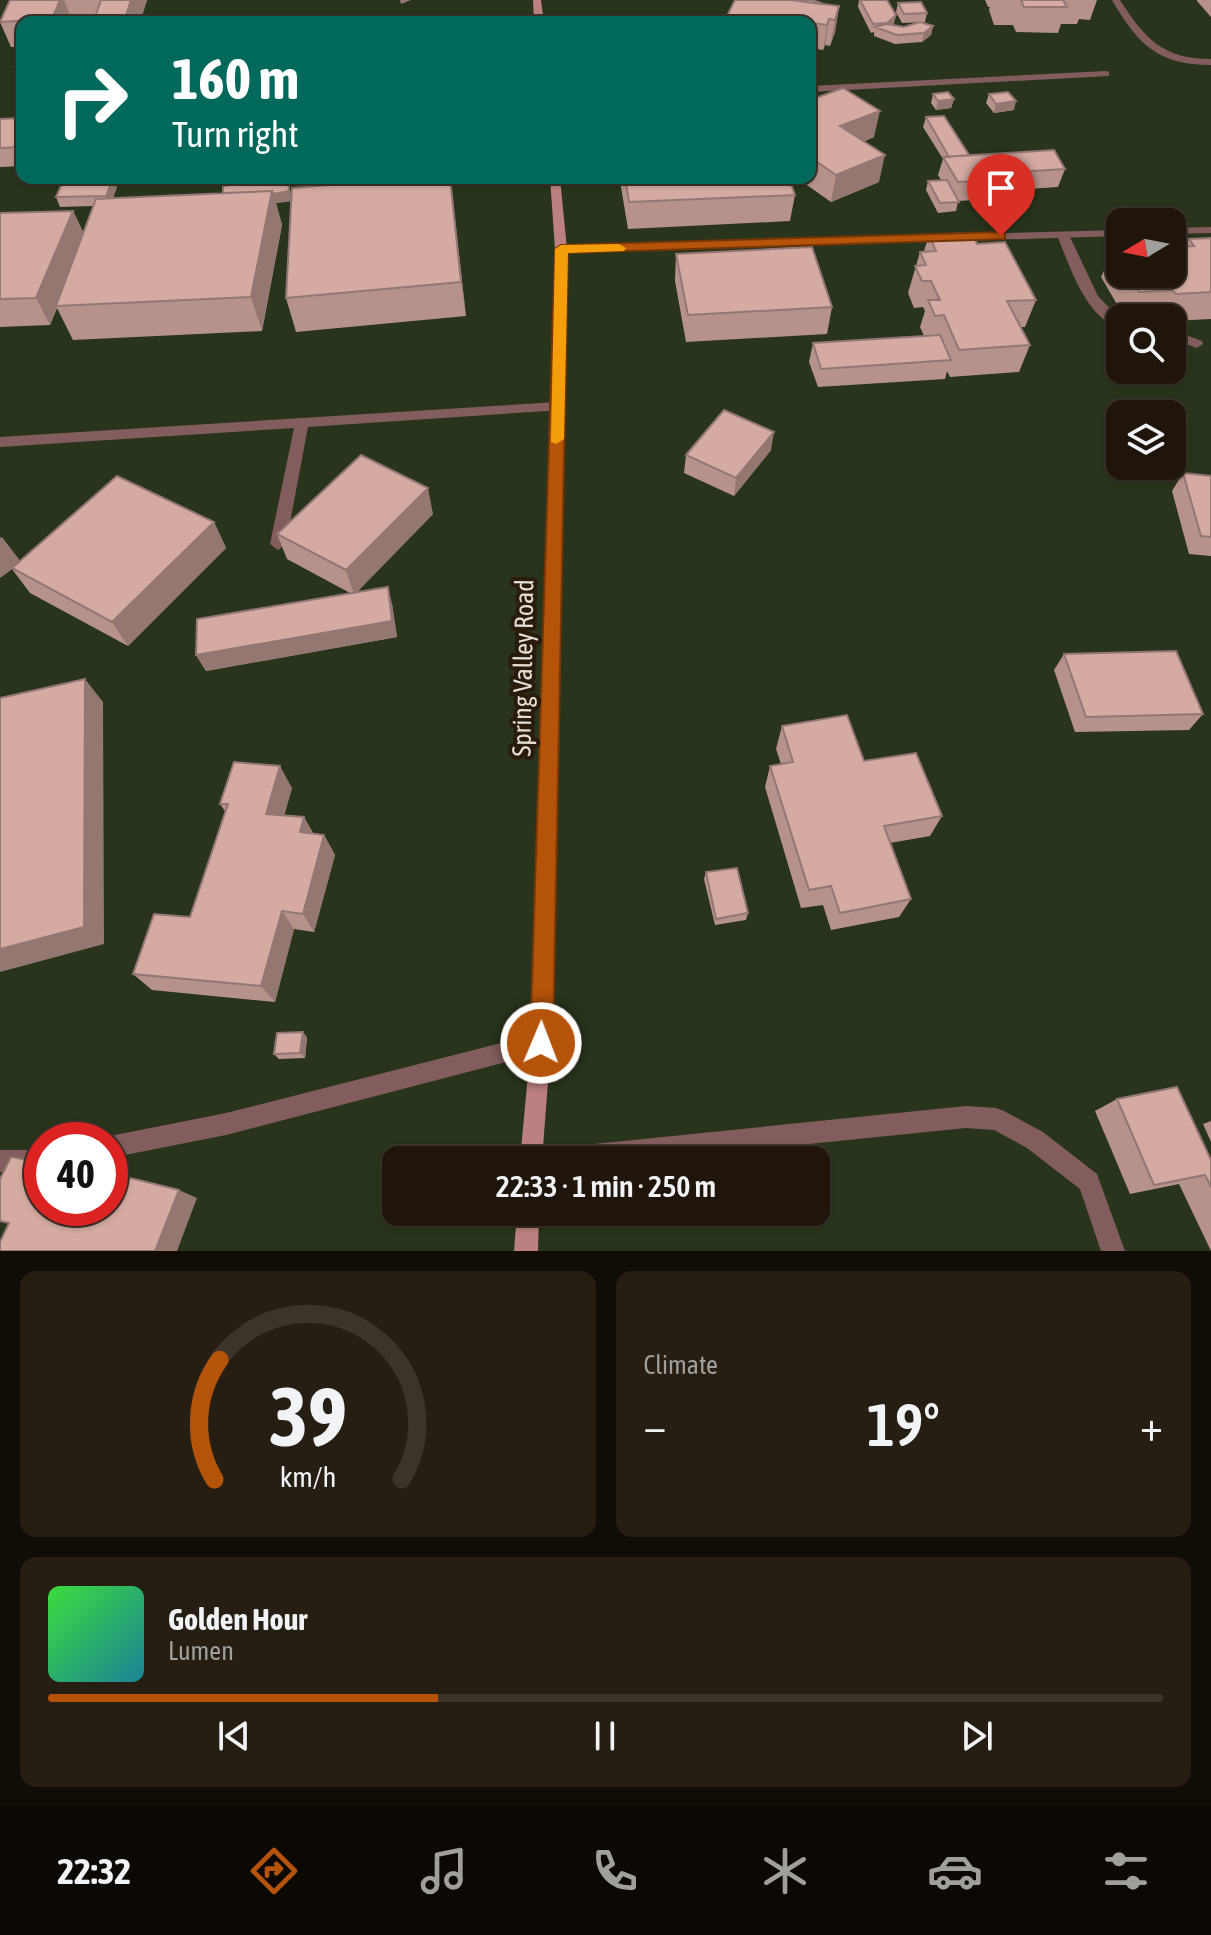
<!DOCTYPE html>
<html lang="en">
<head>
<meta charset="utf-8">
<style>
  :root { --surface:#1f150a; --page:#271e13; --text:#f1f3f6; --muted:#a19f9c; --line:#3c342b; --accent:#b45309 }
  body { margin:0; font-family:"Asap Condensed",sans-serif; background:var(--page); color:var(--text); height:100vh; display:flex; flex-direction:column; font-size:30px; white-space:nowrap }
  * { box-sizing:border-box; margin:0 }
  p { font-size:26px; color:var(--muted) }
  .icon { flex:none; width:44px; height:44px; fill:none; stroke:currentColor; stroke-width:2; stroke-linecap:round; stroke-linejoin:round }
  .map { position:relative; height:1251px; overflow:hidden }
  .drawer { display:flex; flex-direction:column; gap:20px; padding:20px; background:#110c06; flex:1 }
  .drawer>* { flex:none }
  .guide { position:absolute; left:16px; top:16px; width:800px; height:168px; border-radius:16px; box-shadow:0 2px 6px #0004,0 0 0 2px var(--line); background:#00695c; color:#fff; overflow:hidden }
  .needle { width:52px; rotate:260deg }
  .tools { position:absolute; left:1106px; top:208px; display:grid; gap:16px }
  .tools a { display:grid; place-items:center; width:80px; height:80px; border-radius:16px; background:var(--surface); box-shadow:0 2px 6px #0004,0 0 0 2px var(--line); font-size:40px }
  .speed { position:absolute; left:24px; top:1122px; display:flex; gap:16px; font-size:40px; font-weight:700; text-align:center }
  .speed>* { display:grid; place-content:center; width:104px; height:104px; border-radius:50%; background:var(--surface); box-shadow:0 2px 6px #0004,0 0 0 2px var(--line); line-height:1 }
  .speed .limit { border:12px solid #d22; background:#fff; color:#111 }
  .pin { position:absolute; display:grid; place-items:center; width:68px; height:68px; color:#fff; margin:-82px -34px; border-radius:50% 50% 50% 0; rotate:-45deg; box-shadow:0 0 8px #0007 }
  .pin .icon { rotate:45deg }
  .me { position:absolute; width:88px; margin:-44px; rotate:1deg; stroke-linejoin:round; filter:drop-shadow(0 0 6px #0008) }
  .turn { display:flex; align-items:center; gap:28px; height:168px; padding:0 24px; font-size:36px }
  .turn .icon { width:104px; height:104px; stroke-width:2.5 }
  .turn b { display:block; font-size:56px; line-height:68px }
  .big { font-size:60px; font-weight:600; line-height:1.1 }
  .drawer .tile { flex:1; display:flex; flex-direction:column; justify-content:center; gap:12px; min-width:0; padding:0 28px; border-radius:16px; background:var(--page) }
  .drawer .dial { align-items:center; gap:0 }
  .dial svg { height:208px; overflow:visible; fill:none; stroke:var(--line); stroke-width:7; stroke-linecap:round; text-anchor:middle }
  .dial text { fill:var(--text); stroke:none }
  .song { display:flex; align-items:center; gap:24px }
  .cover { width:96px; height:96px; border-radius:12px; background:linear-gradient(135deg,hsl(120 70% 55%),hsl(190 70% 35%)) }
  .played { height:8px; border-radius:4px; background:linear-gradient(90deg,var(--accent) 35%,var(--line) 35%) }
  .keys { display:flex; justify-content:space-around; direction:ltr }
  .heat { display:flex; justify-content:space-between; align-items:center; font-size:44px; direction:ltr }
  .drawer .tiles { flex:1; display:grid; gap:20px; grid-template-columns:1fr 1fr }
  .tile:last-child { grid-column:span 2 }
  .trip { position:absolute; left:382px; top:1146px; width:448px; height:80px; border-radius:16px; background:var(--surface); box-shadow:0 2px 6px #0004,0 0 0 2px var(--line); font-weight:600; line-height:80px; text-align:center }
  .dock { display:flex; height:128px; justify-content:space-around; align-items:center; background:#0c0804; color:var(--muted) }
  .dock .icon { width:56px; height:56px }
  .dock .on { color:var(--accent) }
  .dock b { font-size:36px; color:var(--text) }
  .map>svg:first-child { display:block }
</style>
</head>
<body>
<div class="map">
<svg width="1211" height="1251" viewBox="0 0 1211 1251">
  <rect width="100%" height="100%" fill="#291c0d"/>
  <path fill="#28341c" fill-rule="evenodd" d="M0,0H1211V1251H0ZM22,22H810V178H22ZM1120,222H1172V274H1120ZM1120,318H1172V370H1120ZM1120,414H1172V466H1120ZM42,1140H110V1208H42ZM396,1160H816V1212H396Z"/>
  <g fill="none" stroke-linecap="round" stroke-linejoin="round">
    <path fill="#835d5d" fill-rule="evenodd" d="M1112,0H1120C1145,39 1163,59 1211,59V65C1157,65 1138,44 1112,0Z
      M1063,232L1069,235L1098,296L1120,319V329C1085,316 1070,267 1057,235Z
      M1172,330L1202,341L1203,344L1197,348L1172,339Z"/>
    <path fill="#835d5d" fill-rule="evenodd" d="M22,64V70L13,67L15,65Z
      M1106,71L1109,72V76L810,92V86Z
      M1211,227V233L1172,234V228Z
      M1120,230V236L561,253L555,249L561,245Z
      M557,402L562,404V410L308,427L286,544L278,550L270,544L294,428L0,447V437Z
      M541,1033L548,1036L551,1043L548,1050L541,1053L226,1135L110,1158V1140H102L110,1136L226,1113Z
      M966,1106L996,1108L1004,1111L1043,1132L1097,1174L1125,1251H1101L1080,1189L1027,1148L994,1130L966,1128L652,1160H534L537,1152L545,1149Z
      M0,1150H42V1172H0Z"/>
    <path fill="#bd8081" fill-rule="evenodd" d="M533,0H541L544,22H534Z
      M550,178H560L567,249L551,1043L542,1160H520L531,1043L555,249Z
      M517,1212H539L538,1251H514Z"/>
  </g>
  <path fill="#b6928b" d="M10,0H147L140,22H97L95,18L72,20L71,22H22V47H11L0,22Z
    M859,0H887L896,15L893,25L904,27L933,26L931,35L922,42L895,44L874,36V32L871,33L858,7Z
    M985,0H1097L1090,20L1079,19L1077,24H1061L1058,33L1016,32L1013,25H994L989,10L990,7H988Z
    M1197,0H1211V17L1197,1Z
    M898,3L927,13L925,22L902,23L896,12Z
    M839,6L835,32L830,46L825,45L823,50L810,48V22Z
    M933,94L954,99L951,108L936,110L931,103Z
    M989,94L1014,110L994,113L986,103Z
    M810,100L874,137L863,142L879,182L831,202L797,178H810Z
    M926,117L969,155L1065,169L1058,187L1012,190L1005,208L980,210L975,200L958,201L956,211L938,213L926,190L928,181L941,180L938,175L943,159L923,127Z
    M22,118V166L0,167V119Z
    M288,178L291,196L450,178L466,316L296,332L286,298L291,201L276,203L282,225L262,331L73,340L57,308L50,325L0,327V213L73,211L83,232L93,206L60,207L56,197L117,187L113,198L223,193Z
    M621,178H789L795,195L790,221L628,229L621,187Z
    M929,235L977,244L1036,300L1025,327H1020L1030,345L1019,372L950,377L947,371L945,379L818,387L809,362L813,343L924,336L920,327L925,311L923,307L914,308L908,293L920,252L924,251Z
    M1211,238V319L1172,321V318H1159L1158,317L1125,318L1101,277L1114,250H1120V274H1172L1189,239Z
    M676,254L832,307L827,334L686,342L675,281Z
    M771,450L734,496L684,473L686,455Z
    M1183,473L1211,476V556L1189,554L1172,491Z
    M433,514L357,592L392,604L397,637L206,671L196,655L350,593L287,559L277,534Z
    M214,522L226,548L128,646L30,593L12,569L0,578L20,561Z
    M1064,654L1203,714L1189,730L1075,732L1054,670Z
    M782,726L864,761L942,816L930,836L890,843L911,899L899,917L831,930L823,905L801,908L765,787L770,766L781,764L776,749Z
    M292,788L284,816L304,817L313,833L324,835L335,855L314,932L294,929L275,1002L152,990L133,974L190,917L225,811L220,804Z
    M706,872L748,913L746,920L715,925L704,879Z
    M307,1037L305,1058L279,1059L274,1054Z
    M1117,1099L1211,1160V1251L1179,1184L1130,1194L1095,1111Z
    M1211,1121V1142L1203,1124Z"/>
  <path fill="#947771" d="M60,0H64L72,20L71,22H53L52,19Z
    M131,0H147L140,22H128L126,15Z
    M400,0H411L401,4Z
    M839,6L835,32L830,46L835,20Z
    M896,15L894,24L885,32L887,23Z
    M829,19L825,45L823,50L827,25Z
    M933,26L931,35L922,42L924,33Z
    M954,99L951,108L936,110L938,101Z
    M1016,101L1014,110L994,113L996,104Z
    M880,111L874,137L835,153L840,126Z
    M885,155L879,182L831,202L836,175Z
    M113,178L117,187L110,205L106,196Z
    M288,178L292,201L276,203L282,225L262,331L251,297L227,209Z
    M450,178L454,209L466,316L461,282Z
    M73,211L86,238L56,306L57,308L50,325L36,298Z
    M774,432L771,450L734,496L736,478Z
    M428,488L433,514L354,595L346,570Z
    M214,522L226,548L128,646L112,622Z
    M2,537L21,562L0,578V538Z
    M388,587L392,604L397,637L206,671L196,655Z
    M85,679L103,702L104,944L0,972V949Z
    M280,766L292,788L278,834L266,814Z
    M304,817L315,838L300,832Z
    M324,835L335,855L314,932L303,914Z
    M282,911L294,929L275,1002L261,986Z
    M303,1032L307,1037L305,1058L300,1053Z
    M179,1190L197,1198L177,1251H155Z"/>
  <path fill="#d4aaa2" stroke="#947771" stroke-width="2" d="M10,0H60L52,19L0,22Z
    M101,0H131L126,15L95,17Z
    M735,0H791L839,6L835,20L829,19L827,25L804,22H724Z
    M791,0H812L821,3L820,4Z
    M860,0H887L896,15L887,23L873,24Z
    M1021,0H1063L1067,7H1024Z
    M921,2L927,13L904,14L898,3Z
    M920,22L933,26L924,33L897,35L875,27L887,24L904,27Z
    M843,88L880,111L840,126L885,155L836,175L810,157V100Z
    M948,92L954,99L938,101L933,94Z
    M1008,92L1016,101L996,104L989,94Z
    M944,116L969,155L949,157L926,117Z
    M22,118V147L0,148V119Z
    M1054,150L1065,169L1001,173L1012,190L986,191L980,181L958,182L943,157Z
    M113,178L106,196L56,197L64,179Z
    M288,178L289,191L273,194L272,191L223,193V186Z
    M419,178H450L461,282L286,298L292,188Z
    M625,178H789L795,195L629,202Z
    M947,180L959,202L940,203L928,181Z
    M272,191L251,297L56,306L96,199Z
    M73,211L36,298L0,299V213Z
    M972,233L977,244L1005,242L1036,300L1007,301L1030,345L959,350L944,315L935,316L928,300H940L931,281H922L915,266L926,265L920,252L936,251L929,235Z
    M1211,238V292L1176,294L1172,290L1139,292L1128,274H1172V247L1194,246L1189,239Z
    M812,247L832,307L688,315L676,254Z
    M1114,250H1120V261Z
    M940,335L951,360L821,369L813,343Z
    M724,410L774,432L736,478L686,455Z
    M361,455L428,488L346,570L277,534Z
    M1183,473L1211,476V537L1201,536Z
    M117,476L214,522L112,622L12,568Z
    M388,587L392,621L196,655L197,619Z
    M1176,651L1203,714L1086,717L1064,654Z
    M85,679L84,927L0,949V698Z
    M847,715L864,761L916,753L942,816L884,826L911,899L840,913L831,886L809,890L770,766L793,762L782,726Z
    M234,762L280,766L266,814L304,817L300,832L324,835L303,914L282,911L261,986L133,974L154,914L190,917L228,804H220Z
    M737,868L748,913L716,919L706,872Z
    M303,1032L300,1053L274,1054L277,1033Z
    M1177,1087L1211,1160V1187L1205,1175L1154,1185L1117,1099Z
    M39,1149L42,1150V1208H110V1173L179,1190L155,1251H0V1242L9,1223L0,1221V1179L11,1157L33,1161Z"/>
  <path fill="#b45309" stroke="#753606" stroke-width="2" d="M1001,232L1005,234V239L568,253L553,1043L550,1052L541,1055L533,1052L530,1043L555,249L561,245Z"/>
  <path fill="#f59e0b" d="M619,244L626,248L624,251L568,253L564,439L556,444L551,442L555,249L561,245Z"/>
  <g text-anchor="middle" stroke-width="8" stroke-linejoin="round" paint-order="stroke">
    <g font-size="26" fill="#e7ded4" stroke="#291c0d">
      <text transform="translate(523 668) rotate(-89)" y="9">Spring Valley Road</text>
    </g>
  </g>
</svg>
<div class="tools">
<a><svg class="needle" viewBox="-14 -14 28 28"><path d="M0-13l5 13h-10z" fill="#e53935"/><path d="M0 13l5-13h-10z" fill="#a19f9c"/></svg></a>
<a><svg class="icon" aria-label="search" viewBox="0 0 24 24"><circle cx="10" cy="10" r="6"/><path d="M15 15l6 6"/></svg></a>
<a><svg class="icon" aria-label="layers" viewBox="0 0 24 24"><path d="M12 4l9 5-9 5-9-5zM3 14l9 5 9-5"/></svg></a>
</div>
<div class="speed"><div class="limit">40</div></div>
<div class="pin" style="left:1001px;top:236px;background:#d93025"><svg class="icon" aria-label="arrive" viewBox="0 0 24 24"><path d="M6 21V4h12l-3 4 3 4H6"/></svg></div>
<svg class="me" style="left:541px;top:1043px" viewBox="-20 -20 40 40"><circle r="17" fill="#b45309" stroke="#fff" stroke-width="3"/><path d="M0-11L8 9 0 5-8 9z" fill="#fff"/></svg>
<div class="trip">22:33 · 1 min · 250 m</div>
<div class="guide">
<div class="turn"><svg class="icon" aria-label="right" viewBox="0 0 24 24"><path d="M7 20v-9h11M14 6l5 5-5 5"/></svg><div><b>160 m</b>Turn right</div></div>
</div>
</div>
<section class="drawer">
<div class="tiles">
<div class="tile dial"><svg viewBox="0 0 100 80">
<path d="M14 69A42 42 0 1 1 86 69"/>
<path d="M14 69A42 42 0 0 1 16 23" stroke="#b45309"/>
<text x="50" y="56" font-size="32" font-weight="700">39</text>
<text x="50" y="72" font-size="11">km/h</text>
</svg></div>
<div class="tile"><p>Climate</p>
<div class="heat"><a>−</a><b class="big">19°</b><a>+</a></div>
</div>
<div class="tile">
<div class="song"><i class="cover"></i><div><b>Golden Hour</b><p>Lumen</p></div></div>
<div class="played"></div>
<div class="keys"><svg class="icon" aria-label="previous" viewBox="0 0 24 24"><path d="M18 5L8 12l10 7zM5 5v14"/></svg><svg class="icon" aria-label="pause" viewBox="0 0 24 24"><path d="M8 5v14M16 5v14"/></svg><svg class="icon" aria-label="next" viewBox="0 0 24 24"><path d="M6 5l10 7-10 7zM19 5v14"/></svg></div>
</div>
</div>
</section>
<nav class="dock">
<b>22:32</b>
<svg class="icon on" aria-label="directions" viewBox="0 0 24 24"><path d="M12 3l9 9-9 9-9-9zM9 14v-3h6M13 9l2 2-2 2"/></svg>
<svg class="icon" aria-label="music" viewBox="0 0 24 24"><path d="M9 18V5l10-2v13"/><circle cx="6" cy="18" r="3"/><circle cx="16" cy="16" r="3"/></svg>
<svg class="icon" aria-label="phone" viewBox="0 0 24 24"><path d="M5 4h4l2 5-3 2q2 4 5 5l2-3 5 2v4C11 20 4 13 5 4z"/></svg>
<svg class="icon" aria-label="climate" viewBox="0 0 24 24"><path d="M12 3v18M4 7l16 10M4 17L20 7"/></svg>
<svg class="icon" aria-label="car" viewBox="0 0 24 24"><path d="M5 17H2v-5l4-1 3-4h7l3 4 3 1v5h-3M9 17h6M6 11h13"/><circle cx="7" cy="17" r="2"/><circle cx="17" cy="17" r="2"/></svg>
<svg class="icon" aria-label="filters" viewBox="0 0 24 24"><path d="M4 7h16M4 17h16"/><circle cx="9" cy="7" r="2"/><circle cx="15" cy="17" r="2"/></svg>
</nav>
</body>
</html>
